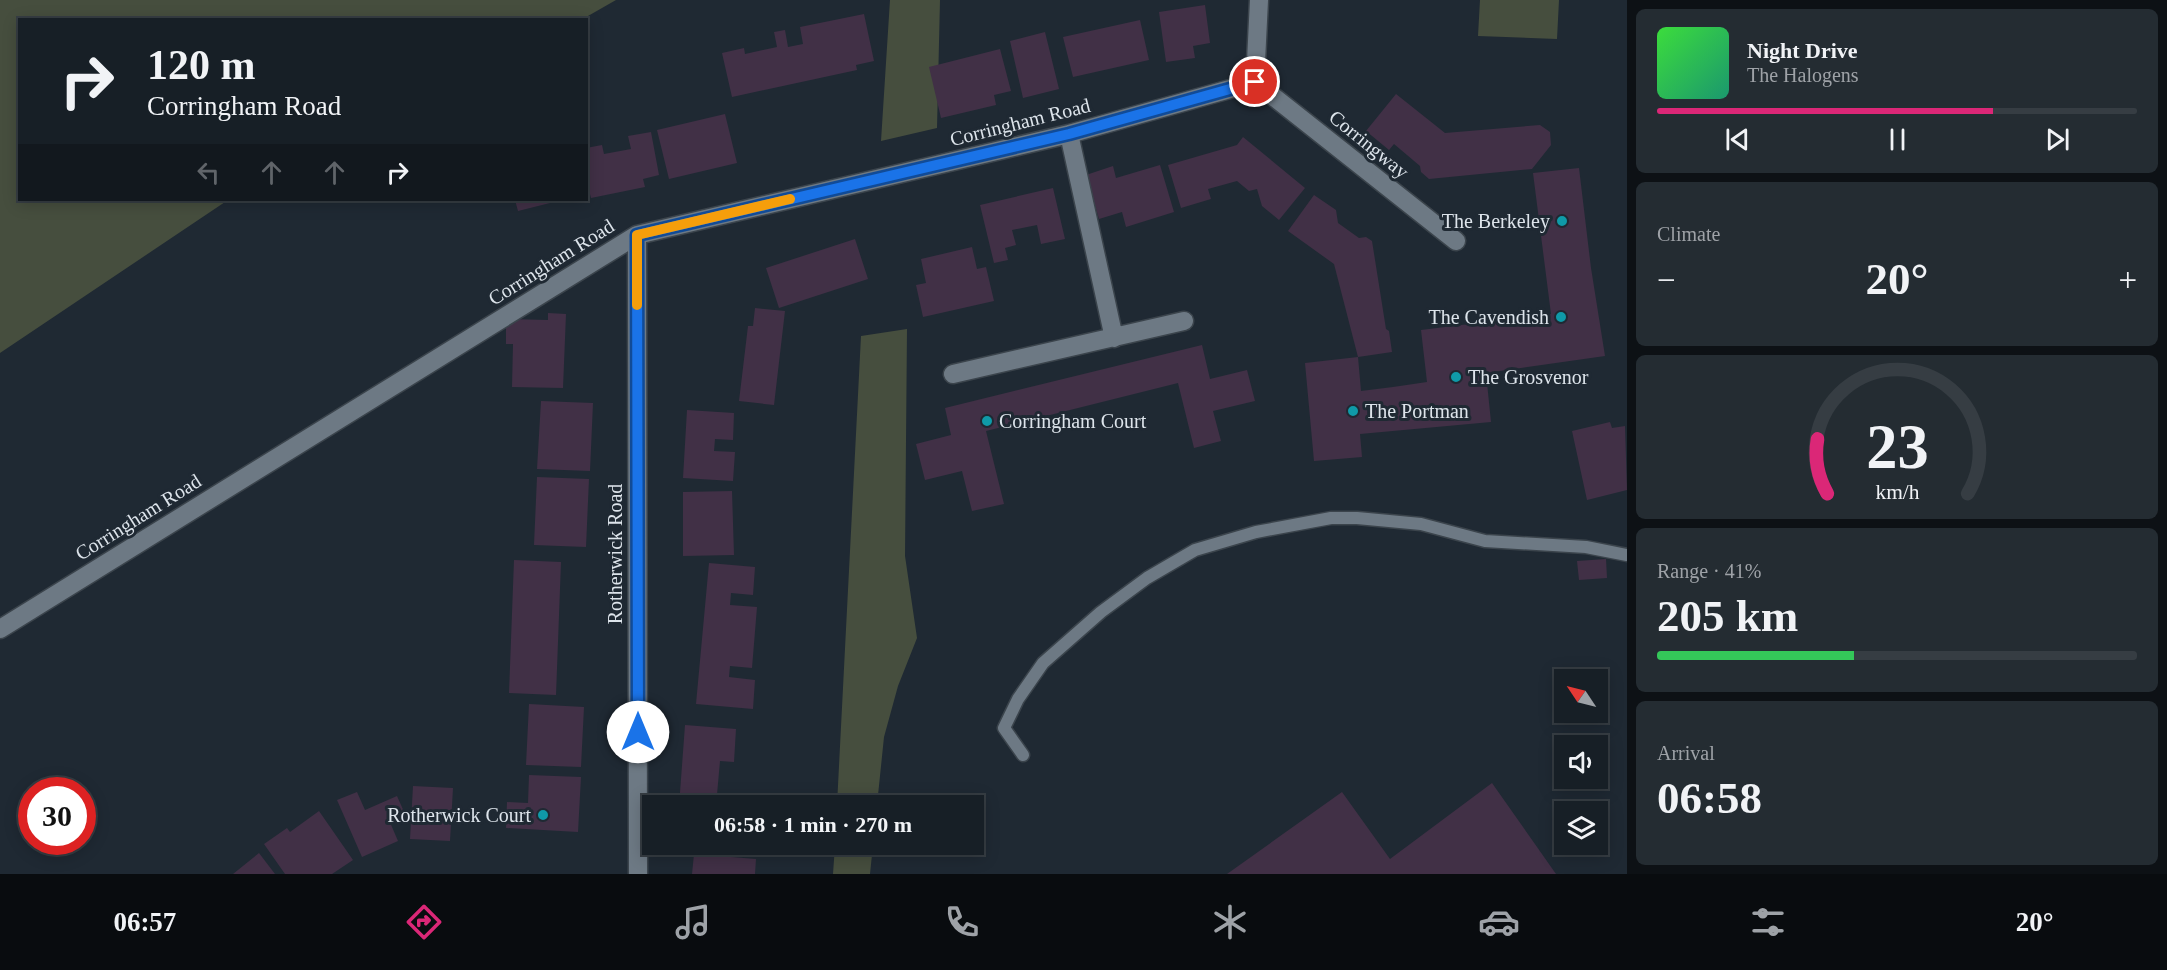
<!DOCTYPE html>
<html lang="en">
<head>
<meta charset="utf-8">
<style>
  :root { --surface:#171f26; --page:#242c32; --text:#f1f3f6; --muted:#9ea2a7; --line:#363d43; --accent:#db2777 }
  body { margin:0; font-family:Georgia,serif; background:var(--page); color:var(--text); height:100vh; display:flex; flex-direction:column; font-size:22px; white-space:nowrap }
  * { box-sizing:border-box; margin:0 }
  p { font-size:20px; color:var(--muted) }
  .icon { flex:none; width:33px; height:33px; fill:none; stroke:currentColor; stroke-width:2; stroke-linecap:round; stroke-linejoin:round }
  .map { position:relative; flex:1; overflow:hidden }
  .panel { display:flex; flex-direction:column; gap:9px; padding:9px; background:#0d1115; width:540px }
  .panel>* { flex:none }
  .guide { position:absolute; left:18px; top:18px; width:570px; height:183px; border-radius:0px; box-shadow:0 3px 15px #0003,0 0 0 2px var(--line); background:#171f26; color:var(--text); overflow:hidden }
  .needle { width:39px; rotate:305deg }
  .buttons { position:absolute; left:1554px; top:669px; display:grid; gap:12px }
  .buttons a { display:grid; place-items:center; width:54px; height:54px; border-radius:0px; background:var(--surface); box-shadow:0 3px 15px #0003,0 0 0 2px var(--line); font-size:30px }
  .speed { position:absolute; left:18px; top:777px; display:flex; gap:12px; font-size:30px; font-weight:700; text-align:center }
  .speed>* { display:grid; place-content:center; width:78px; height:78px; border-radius:50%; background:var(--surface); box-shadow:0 3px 15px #0003,0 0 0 2px var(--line); line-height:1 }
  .speed .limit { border:9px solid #d22; background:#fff; color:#111 }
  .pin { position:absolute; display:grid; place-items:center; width:51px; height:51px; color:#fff; margin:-26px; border:3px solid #fff; border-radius:50%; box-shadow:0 2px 6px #0007 }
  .me { position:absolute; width:66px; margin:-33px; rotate:0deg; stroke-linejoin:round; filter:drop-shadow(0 0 4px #0008) }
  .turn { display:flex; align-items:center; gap:21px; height:126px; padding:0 30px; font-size:27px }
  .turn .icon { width:78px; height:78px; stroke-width:2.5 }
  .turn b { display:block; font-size:42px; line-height:51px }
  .lanes { display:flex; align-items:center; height:57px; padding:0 30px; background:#0003; justify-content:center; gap:30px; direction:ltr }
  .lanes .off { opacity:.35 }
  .big { font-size:45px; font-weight:700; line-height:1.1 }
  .panel .tile { flex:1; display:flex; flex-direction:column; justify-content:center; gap:9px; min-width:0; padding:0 21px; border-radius:9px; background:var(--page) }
  .panel .dial { align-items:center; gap:0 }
  .dial svg { height:156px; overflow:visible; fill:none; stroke:var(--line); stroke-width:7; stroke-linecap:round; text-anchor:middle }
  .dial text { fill:var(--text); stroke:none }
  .song { display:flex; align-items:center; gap:18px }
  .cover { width:72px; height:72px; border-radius:9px; background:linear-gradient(135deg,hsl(120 70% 55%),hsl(160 70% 35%)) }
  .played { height:6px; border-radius:3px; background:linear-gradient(90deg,var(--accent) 70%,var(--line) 70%) }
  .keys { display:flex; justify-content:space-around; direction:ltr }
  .heat { display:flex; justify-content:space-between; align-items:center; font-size:33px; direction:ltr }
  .charge { height:9px; border-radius:4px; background:linear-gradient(90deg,#34c759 41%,var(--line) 0) }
  .trip { position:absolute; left:642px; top:795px; width:342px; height:60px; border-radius:0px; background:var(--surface); box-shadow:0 3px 15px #0003,0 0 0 2px var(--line); font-weight:700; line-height:60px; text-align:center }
  .dock { display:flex; height:96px; justify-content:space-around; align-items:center; background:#090c0f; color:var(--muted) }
  .dock .icon { width:42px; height:42px }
  .dock .selected { color:var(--accent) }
  .dock b { font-size:27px; color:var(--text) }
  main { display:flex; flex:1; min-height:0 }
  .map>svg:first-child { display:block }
</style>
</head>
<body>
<main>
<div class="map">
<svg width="1627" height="874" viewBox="0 0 1627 874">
  <rect width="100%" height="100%" fill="#1f2933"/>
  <path fill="#464e3e" d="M0,0H616L581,20H20V200H228L0,353Z
    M890,0H940L937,128L881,141Z
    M1480,0H1559L1557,39L1478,36Z
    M907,329L905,556L917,638L898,686L884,737L877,805H837L861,336Z
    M835,845H873L870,874H833Z"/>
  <path fill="#413046" d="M1205,5L1210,43L1193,46L1195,58L1166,62L1159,12Z
    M864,14L874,61L856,65L857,70L732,97L722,53L744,48L745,54L777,47L774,32L785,30L788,47L803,44L800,27Z
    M1140,20L1149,60L1073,77L1063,37Z
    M1045,32L1059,89L1023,98L1010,41Z
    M1000,49L1011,91L994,95L996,105L941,118L929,67Z
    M1396,94L1445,133L1540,125L1550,132L1551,145L1532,169L1429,179L1421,172L1420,166L1394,144L1389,150L1366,131Z
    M725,114L737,163L669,179L657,130Z
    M651,132L659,175L643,179L645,187L591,198L586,178V148L602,145L604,154L631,149L628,136Z
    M1243,137L1305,188L1279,220L1262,206L1257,189L1249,191L1237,181L1208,189L1211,199L1181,208L1168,165L1237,145Z
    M1160,165L1174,212L1126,227L1122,212L1099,219L1086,175L1113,166L1116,178Z
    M1579,168L1591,268L1605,356L1486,373L1491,422L1360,434L1362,457L1314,461L1305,363L1358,357L1334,264L1288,231L1314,195L1336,210L1338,223L1359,238L1366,237L1372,241L1386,329L1389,331L1392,352L1358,357L1361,391L1393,387L1427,382L1421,330L1551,314L1533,173Z
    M1053,188L1065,239L1041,244L1037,225L1012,230L1016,245L1005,248L1008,260L994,263L980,205Z
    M515,200H562L518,211Z
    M855,239L868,279L779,308L766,268Z
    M972,247L977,269L986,267L994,301L923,317L916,285L926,283L921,259Z
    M755,308L785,311L774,405L739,401L748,326H753Z
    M548,313L566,314L563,388L512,387L513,344H506V319L548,320Z
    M1202,345L1210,379L1247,370L1255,401L1213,411L1221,441L1194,448L1178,383L986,431L1004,504L972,511L962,471L925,480L916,444L951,435L945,408Z
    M541,401L593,403L590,471L537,469Z
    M687,410L734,413L733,440L715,439L714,451L735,452L733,481L683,478Z
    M1610,422L1612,428L1625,426L1627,490L1587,500L1572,431Z
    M537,477L589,479L586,547L534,545Z
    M732,491L734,555L683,556V492Z
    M1606,559L1607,578L1579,580L1577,561Z
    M514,560L561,562L556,695L509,693Z
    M709,563L755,567L753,595L731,593L730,605L757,607L752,668L730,666L729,677L755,680L753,709L696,704Z
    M529,704L584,707L581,767L526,765Z
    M685,725L736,729L734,762L720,761L716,806H679Z
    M529,775L581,777L578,832L506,828L507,802L528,803Z
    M1492,783L1556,874H1227L1342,792L1390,859Z
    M413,786L453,788L450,841L410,839Z
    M357,792L365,810L397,796L405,814L389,820L398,841L362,857L337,800Z
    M319,811L353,860L332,874H285L264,844L287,828L290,832Z
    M259,853L275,874H233Z
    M694,854L756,859L755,874H692Z"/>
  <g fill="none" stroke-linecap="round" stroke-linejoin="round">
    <g stroke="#3b444c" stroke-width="15">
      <path id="service" d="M1023,755L1004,728L1018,699L1043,663L1101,612L1147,578L1195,550L1256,532L1331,518H1357L1421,524L1485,541L1586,547L1627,555"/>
    </g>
    <g stroke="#3b444c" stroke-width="21">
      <path id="minor" d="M1255,82L1456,241
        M1069,134L1114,338
        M637,235L638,874
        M953,374L1184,321
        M0,629L637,235L1069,134L1255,82L1259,0"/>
    </g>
    <use href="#service" stroke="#6d7984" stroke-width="12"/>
    <use href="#minor" stroke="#6d7984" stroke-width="18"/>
  </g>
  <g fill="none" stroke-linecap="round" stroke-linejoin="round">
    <g stroke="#114b97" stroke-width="15">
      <path id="route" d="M638,732L637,235L1069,134L1255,82"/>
    </g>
    <use href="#route" stroke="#1a73e8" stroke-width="10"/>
    <path stroke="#f59e0b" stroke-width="10" d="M637,305V235L790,199"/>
  </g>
  <g fill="#0f9aa8" stroke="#1f2933" stroke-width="2">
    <circle cx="1562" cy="221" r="6"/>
    <circle cx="1561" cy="317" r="6"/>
    <circle cx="1456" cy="377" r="6"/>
    <circle cx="1353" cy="411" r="6"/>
    <circle cx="987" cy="421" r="6"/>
    <circle cx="543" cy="815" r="6"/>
  </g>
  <g text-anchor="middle" stroke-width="6" stroke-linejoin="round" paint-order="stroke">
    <g font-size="20" fill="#dde4eb" stroke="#1f2933">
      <text transform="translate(1020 122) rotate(-14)" y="7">Corringham Road</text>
      <text transform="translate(1369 144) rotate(39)" y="7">Corringway</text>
      <text transform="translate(551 262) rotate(-32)" y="7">Corringham Road</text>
      <text transform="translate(138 517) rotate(-32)" y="7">Corringham Road</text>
      <text transform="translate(615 554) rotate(-90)" y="7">Rotherwick Road</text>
    </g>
    <g font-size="20" fill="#dde4eb" stroke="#1f2933" text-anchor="end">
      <text x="1550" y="228">The Berkeley</text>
      <text x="1549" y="324">The Cavendish</text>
      <text x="1468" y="384" text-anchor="start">The Grosvenor</text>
      <text x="1365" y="418" text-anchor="start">The Portman</text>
      <text x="999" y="428" text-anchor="start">Corringham Court</text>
      <text x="531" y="822">Rotherwick Court</text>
    </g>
  </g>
</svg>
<div class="buttons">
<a><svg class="needle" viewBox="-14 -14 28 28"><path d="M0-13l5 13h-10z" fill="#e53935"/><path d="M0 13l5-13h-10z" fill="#9ea2a7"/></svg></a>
<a><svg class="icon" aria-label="sound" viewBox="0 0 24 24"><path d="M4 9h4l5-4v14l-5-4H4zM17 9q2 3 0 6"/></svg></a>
<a><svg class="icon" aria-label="layers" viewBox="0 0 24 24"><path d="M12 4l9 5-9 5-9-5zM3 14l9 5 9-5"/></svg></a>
</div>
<div class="speed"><div class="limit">30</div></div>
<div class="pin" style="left:1255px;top:82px;background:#d93025"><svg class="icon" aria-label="arrive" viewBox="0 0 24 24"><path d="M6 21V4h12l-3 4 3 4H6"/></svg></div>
<svg class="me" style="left:638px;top:732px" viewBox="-20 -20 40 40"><circle r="19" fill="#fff"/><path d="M0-13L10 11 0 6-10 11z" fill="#1a73e8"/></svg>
<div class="trip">06:58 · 1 min · 270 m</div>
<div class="guide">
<div class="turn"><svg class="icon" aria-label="right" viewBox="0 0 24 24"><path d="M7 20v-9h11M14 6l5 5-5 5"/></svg><div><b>120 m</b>Corringham Road</div></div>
<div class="lanes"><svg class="icon off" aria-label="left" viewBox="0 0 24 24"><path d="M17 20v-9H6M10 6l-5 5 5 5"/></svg><svg class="icon off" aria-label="ahead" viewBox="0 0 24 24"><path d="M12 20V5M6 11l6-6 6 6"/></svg><svg class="icon off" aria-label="ahead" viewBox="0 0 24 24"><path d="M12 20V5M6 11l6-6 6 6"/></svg><svg class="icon" aria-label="right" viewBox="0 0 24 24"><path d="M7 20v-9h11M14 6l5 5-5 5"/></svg></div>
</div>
</div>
<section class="panel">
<div class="tile">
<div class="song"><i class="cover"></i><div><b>Night Drive</b><p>The Halogens</p></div></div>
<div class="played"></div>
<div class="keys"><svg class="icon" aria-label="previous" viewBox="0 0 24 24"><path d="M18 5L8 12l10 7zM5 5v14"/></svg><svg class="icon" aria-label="pause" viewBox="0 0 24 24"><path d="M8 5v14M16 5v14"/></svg><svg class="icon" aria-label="next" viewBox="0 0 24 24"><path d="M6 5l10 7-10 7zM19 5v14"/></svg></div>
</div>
<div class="tile"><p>Climate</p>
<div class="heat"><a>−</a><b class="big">20°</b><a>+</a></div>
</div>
<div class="tile dial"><svg viewBox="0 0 100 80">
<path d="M14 69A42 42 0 1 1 86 69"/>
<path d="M14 69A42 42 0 0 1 9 41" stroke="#db2777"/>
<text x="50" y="56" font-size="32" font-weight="700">23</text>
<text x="50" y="72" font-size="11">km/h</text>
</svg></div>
<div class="tile"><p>Range · 41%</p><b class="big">205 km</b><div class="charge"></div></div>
<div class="tile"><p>Arrival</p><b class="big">06:58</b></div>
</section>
</main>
<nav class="dock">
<b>06:57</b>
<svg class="icon selected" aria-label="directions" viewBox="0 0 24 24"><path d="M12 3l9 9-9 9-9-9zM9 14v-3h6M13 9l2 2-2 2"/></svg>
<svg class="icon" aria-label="music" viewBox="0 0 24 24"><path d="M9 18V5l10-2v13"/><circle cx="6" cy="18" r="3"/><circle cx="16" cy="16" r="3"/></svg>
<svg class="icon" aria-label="phone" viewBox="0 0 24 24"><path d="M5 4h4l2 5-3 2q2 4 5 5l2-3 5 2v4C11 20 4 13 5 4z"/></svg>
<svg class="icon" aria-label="climate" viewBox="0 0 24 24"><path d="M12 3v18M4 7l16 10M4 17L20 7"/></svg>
<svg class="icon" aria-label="car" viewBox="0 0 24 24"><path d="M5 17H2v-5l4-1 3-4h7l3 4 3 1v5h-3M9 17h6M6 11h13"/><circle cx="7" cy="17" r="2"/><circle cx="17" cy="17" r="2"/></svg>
<svg class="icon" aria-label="filters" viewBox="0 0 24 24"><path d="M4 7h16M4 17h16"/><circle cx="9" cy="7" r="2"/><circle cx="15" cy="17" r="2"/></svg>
<b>20°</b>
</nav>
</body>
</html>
